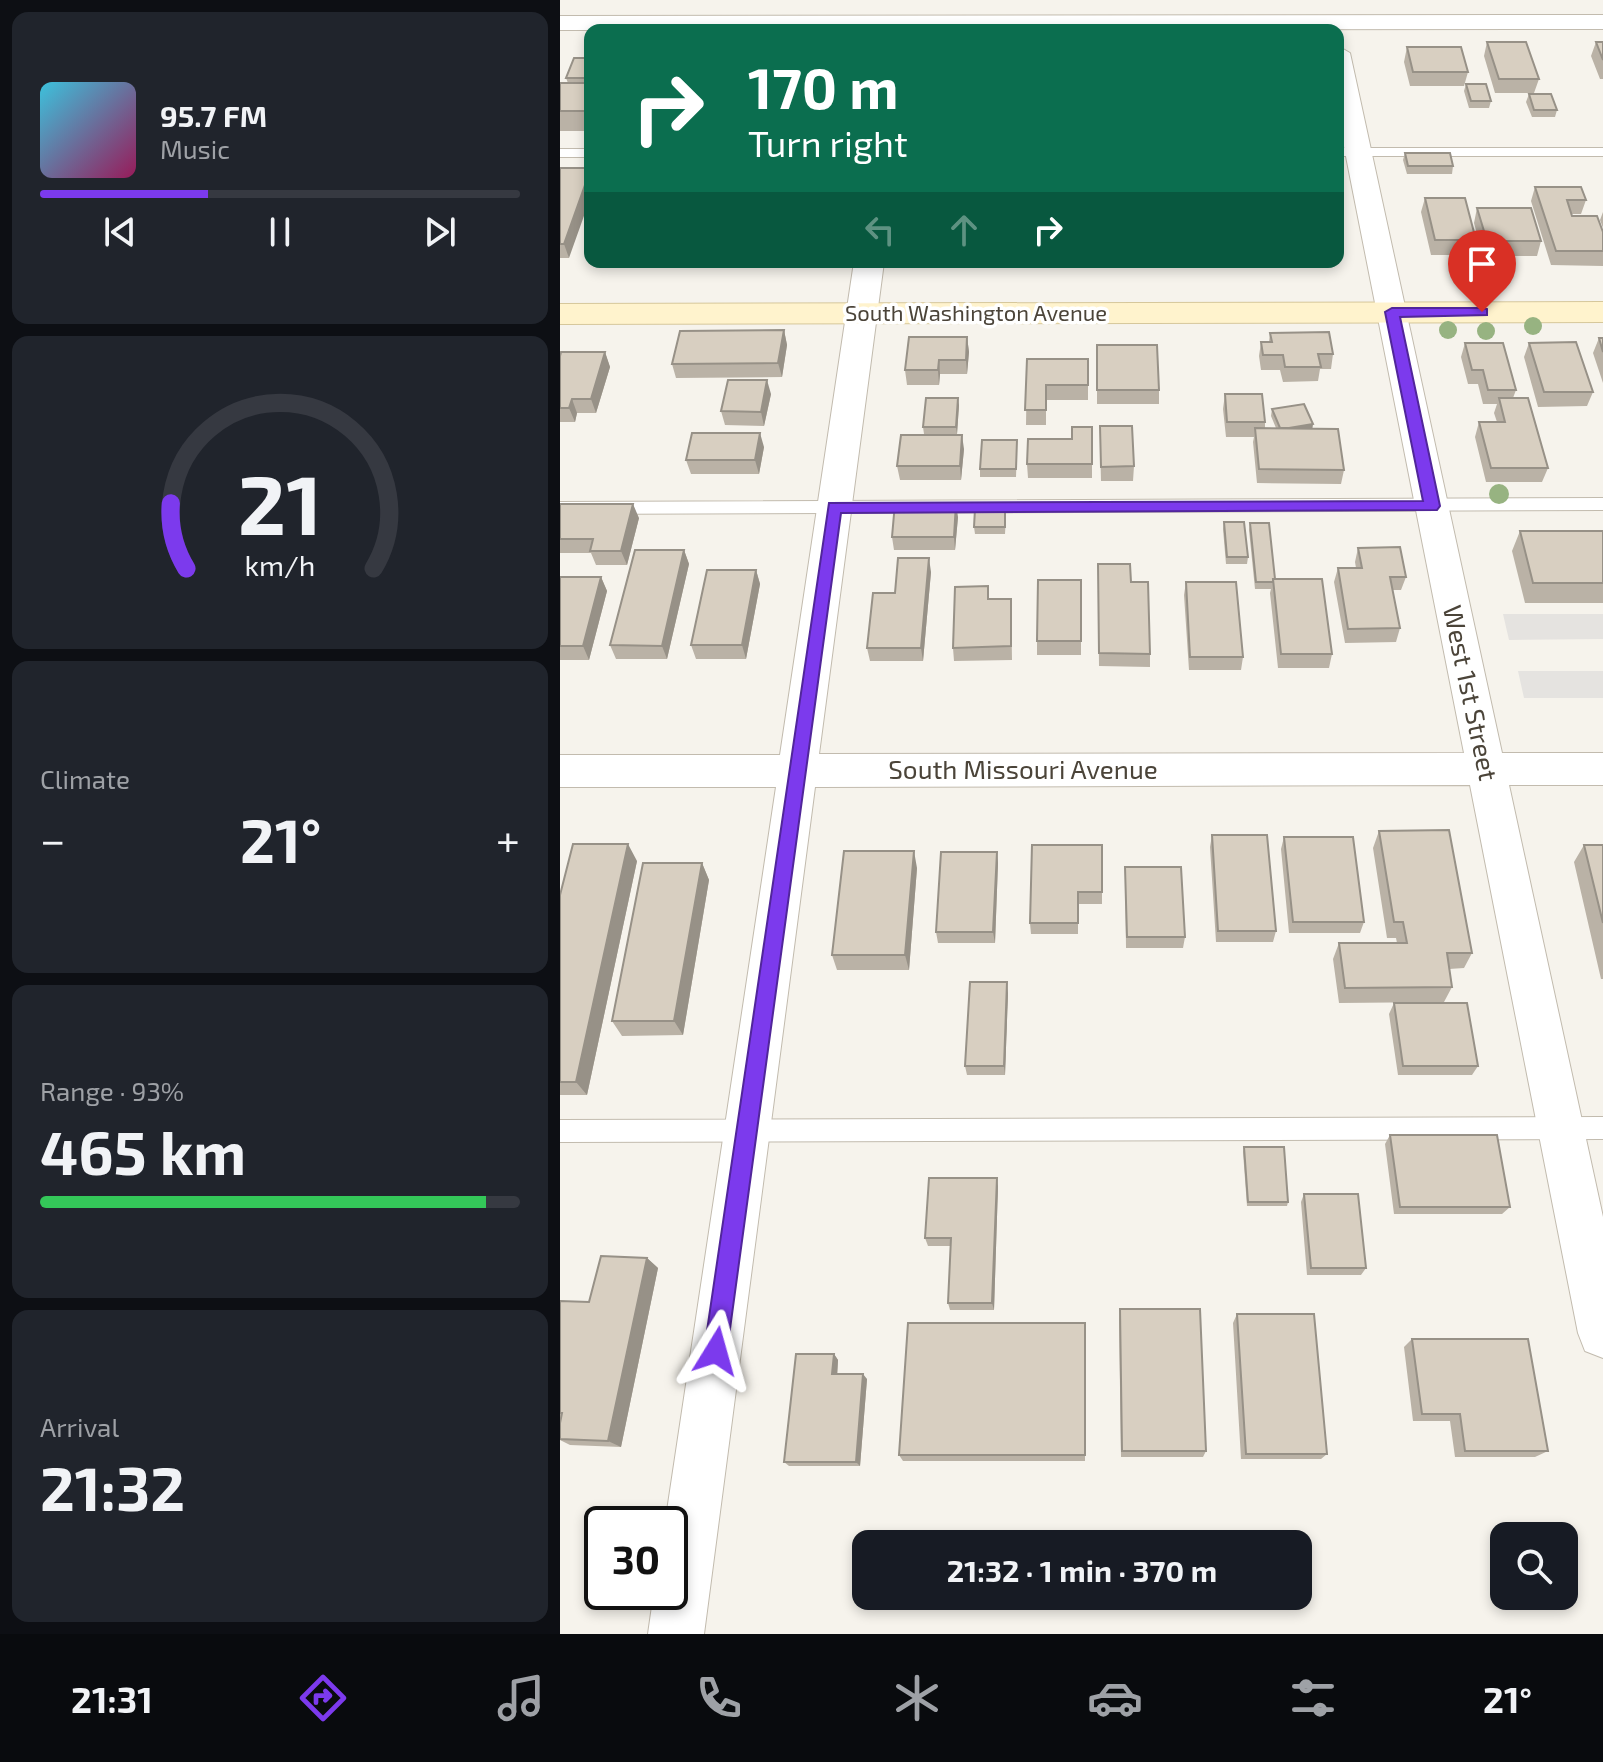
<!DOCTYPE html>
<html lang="en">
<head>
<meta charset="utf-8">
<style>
  :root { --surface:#171b24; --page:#20242c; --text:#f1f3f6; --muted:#9ea1a6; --line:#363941; --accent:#7c3aed }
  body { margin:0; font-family:"Exo 2",sans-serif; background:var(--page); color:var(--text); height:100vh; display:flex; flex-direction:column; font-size:30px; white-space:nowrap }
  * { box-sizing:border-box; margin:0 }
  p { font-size:26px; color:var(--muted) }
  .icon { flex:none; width:44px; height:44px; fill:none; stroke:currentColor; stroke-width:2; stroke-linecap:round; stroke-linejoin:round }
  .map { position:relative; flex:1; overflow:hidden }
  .side { display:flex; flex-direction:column; gap:12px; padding:12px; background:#0d0f14; width:560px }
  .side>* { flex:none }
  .banner { position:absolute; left:24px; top:24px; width:760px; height:244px; border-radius:16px; box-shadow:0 4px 12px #0003; background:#0b6e4f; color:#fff; overflow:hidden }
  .fabs { position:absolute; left:930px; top:1522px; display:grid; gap:16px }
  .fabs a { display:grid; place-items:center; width:88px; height:88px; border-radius:16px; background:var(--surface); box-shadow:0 4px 12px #0003; font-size:40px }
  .speed { position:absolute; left:24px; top:1506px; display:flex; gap:16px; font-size:40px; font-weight:700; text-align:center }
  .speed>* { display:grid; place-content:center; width:104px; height:104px; border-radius:50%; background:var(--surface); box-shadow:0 4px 12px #0003; line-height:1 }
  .speed .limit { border:4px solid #111; border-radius:12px; background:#fff; color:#111 }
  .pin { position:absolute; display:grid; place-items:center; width:68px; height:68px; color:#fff; margin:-82px -34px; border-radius:50% 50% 50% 0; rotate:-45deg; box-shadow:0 0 8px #0007 }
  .pin .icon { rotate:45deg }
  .me { position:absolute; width:88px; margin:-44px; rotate:8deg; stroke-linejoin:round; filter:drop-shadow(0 0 6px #0008) }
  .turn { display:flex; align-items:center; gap:28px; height:168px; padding:0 32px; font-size:36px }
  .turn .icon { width:104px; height:104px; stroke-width:2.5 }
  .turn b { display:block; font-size:56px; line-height:68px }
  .lanes { display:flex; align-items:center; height:76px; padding:0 32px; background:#0003; justify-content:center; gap:40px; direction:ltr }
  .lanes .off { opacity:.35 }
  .big { font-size:60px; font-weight:700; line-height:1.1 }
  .side .tile { flex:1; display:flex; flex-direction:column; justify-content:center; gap:12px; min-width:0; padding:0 28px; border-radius:16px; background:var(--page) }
  .side .dial { align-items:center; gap:0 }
  .dial svg { height:208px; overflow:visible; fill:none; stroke:var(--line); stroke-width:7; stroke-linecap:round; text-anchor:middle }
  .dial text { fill:var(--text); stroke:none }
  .song { display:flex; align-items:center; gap:24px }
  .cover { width:96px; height:96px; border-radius:12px; background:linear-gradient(135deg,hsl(190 70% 55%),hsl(330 70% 35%)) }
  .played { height:8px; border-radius:4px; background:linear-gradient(90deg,var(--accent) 35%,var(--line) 35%) }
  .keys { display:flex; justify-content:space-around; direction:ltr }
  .heat { display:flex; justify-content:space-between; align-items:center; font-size:44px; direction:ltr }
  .charge { height:12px; border-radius:6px; background:linear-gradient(90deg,#34c759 93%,var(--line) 0) }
  .trip { position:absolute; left:292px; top:1530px; width:460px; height:80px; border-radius:16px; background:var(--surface); box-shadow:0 4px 12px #0003; font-weight:700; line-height:80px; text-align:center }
  .dock { display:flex; height:128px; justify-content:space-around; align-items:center; background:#090b0e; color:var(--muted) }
  .dock .icon { width:56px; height:56px }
  .dock .current { color:var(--accent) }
  .dock b { font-size:36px; color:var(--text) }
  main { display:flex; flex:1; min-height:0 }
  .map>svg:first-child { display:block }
</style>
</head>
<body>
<main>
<section class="side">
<div class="tile">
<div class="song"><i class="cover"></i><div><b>95.7 FM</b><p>Music</p></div></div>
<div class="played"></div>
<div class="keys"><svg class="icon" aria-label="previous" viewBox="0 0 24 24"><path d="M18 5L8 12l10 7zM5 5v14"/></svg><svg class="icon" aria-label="pause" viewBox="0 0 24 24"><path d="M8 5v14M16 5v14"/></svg><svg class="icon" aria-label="next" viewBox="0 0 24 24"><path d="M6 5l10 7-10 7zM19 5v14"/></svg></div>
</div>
<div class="tile dial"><svg viewBox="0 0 100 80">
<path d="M14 69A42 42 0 1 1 86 69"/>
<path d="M14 69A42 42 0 0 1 8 44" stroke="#7c3aed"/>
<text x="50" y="56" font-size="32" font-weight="700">21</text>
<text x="50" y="72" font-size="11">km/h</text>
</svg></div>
<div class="tile"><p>Climate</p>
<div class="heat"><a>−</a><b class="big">21°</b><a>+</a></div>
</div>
<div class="tile"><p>Range · 93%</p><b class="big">465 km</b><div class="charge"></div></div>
<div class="tile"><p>Arrival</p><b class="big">21:32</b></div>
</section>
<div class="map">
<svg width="1043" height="1634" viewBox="0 0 1043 1634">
  <rect width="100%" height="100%" fill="#f6f3ec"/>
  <path fill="#e5e3e0" d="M943,614H1043V639L949,640Z
    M958,671H1043V698H964Z"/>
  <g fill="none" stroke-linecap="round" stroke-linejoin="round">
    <g stroke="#c2bbae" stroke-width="2">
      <path id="lane" d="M778,148H1043V156H778Z
        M0,149H30V157H0Z
        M1043,498V510L0,514V502Z
        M1043,1117V1139L0,1142V1120Z"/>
    </g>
    <g stroke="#c2bbae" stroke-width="2">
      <path id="street" d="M1043,15V29L0,30V16Z
        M778,46L790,53L942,753H1043V785H949L1043,1217V1358L1025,1351L1018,1333L910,785L255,787L144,1634H88L94,1592H110V1524H105L216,787H0V755H220L294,262H324L259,754L904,753L778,116Z"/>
    </g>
    <g stroke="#d6c79b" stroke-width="2">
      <path id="secondary" d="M1043,302V322L0,324V304Z"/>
    </g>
    <use href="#lane" fill="#fff" fill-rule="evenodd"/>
    <use href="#street" fill="#fff" fill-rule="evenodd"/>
    <use href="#secondary" fill="#fff3cd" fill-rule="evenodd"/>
  </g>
  <g fill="#97b381">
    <circle cx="973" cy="326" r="9"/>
    <circle cx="888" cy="330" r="9"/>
    <circle cx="926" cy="331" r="9"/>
    <circle cx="939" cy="494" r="10"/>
  </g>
  <path fill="#bab2a6" d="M927,42L979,79L974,93H935L924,56Z
    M1036,42H1043V79H1040L1031,56Z
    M847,47L908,72L904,86H850L844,62Z
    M30,58V131H0V83H8L6,78Z
    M906,84L931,101L929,108H909L904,91Z
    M969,94L997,110L995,117H972L966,102Z
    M845,153L893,166L892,174H847L843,160Z
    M0,168L9,258H0Z
    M975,187L1026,200L1021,214H1011L1012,216L1043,232V266L991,265L971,201Z
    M865,198L916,240L912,255H871L861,212Z
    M917,208L981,241L977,256H923L914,223Z
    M1043,212V228L1040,220Z
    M149,262H199V263H149Z
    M224,330L227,345L222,377L116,378L112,364Z
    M710,333L773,354L771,369H760L758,381L723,382L720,370H701L699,356L701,342H709Z
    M407,337L409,352L407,374H380L379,385H347L345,370Z
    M1039,338H1043V383L1033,353Z
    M905,343L956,390L953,398L988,468L982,482H926L915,437L919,422H937L934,413L937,404H923L918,384H908L901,357Z
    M969,343L1033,392L1027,406L978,407L964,357Z
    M537,345L599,390V404H537Z
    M45,352L50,367L36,413H17L15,422H0V356Z
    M467,359H528V400H486V425H466Z
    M211,394L204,426L165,425L161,411Z
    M665,394L705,422V428H716L711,416L712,409L752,428L784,470L781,484L697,483L693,442L694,437H666L663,409Z
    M399,405L397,434H364L363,427Z
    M532,427V478H468L467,464Z
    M540,441L574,466L573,481H541Z
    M204,447L199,474H131L126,460Z
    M457,447L456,477H420V469Z
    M404,449L401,480H340L337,466Z
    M0,504L79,518L67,565H36L31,553H0Z
    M446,516L445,534H415L414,527Z
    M398,517L395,550H334L332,537Z
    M664,522L688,557L687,564H666L663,529Z
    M690,523L715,579L772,654L769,668H718L710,593L711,589H695L689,530Z
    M960,531H1043V603H965L952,551Z
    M798,548L846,577L841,590H832L840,628L836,642L785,643L774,582L778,568H796L795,562Z
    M124,550L129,564L107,659H56L50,645Z
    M538,564L571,582L590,654V667L539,666Z
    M196,570L200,584L186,659H136L131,645Z
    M371,572L363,661H310L307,648L335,593Z
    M0,577H41L47,591L29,660H0Z
    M521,580V655H477V641Z
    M626,582L683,657L681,670H629L624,595Z
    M428,586L429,599H451L452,660L394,661L393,648Z
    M819,831L912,953L904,968L889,969L892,987L884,1002L779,1003L773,959L779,943H837L836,938H827L813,848Z
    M652,835L716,931L713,942H656L650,847Z
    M724,837L804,922L800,933H729L721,849Z
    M542,845V904H518V934H471L470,923Z
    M1024,845H1043V979H1041L1014,862Z
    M437,852L438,863L435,943H378L376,932Z
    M77,861L27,1095H0V895Z
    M142,863L149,880L123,1035L62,1036L52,1021Z
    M565,867L625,937L623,948H566Z
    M357,868L349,970H277L272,955Z
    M448,993L445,1075H407L405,1066Z
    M834,1003L918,1066L912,1075H838L829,1014Z
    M830,1135L950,1207L942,1214H834L825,1144Z
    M684,1147L728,1202L727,1206H687L683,1152Z
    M438,1186L434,1310H390L388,1303L391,1246H368L365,1238Z
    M744,1194L806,1268L801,1275H747L741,1202Z
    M87,1258L98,1268L61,1447L10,1445L0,1440V1301L29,1302Z
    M560,1309L646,1451L643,1457H561L559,1319Z
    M677,1314L767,1454L761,1459H681L673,1323Z
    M525,1323V1461H343L339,1455Z
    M852,1339L988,1451L975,1457H895L890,1421H853L844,1347Z
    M274,1354L278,1360L277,1374L307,1379L300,1466H229L224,1462Z"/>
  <path fill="#979187" d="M30,171V199L9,258L4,244Z
    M224,330L227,345L222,377L218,363Z
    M407,337L409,352L407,374L406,360Z
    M45,352L50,367L36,413L31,399Z
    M379,360L380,374L379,385L378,370Z
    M207,380L211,394L204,426L201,412Z
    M398,398L399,405L397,434L396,427Z
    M12,399L17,413L15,422L9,408Z
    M753,424L752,432L721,430Z
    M200,433L204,447L199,474L195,460Z
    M402,435L404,449L401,480L400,466Z
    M396,503L398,517L395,550L394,537Z
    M73,504L79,518L67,565L61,551Z
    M124,550L129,564L107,659L102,646Z
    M369,558L371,572L363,661L361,648Z
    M196,570L200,584L186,659L182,645Z
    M41,577L47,591L29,660L23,646Z
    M68,844L77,861L27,1095L16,1082Z
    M354,851L357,868L349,970L345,955Z
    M437,852L438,863L435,943L433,932Z
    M142,863L149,880L123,1035L114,1021Z
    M447,982L448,993L445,1075L444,1066Z
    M437,1178L438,1186L434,1310L432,1303Z
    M87,1258L98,1268L61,1447L48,1441Z
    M274,1354L278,1360L277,1379L272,1374Z
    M303,1374L307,1379L300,1466L296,1462Z"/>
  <path fill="#d8cfc1" stroke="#979187" stroke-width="2" d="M927,42H966L979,79H939Z
    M1036,42H1043V60Z
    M847,47H901L908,72H853Z
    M14,58H30V78H6Z
    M0,83H30V111H0Z
    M906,84H926L931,101H911Z
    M969,94H991L997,110H974Z
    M845,153H890L893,166H848Z
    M0,168H30V171L4,244H0Z
    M975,187H1021L1026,200H1007L1012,216H1037L1043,232V251H996Z
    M865,198H905L916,240H875Z
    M917,208H971L981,241H927Z
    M224,330L218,363L112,364L120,331Z
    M769,332L773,354H758L761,367H725L723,355H703L701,342H712L710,333Z
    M349,337H407L406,360H379L378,370H345Z
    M1039,338H1043V352Z
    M1016,342L1033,392H984L969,343Z
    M905,343H943L956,390H928L923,370H912Z
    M537,345H597L599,390H537Z
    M1,352H45L31,399H12L9,408H0V356Z
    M467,359H528V385H486V410H465Z
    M168,380H207L201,412L161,411Z
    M665,394H702L705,422H667Z
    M366,398H398L396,427H363Z
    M939,398H968L988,468H931L919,422H945Z
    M744,404L753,424L729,428H720L712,409Z
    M540,426H572L574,466L541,467Z
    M512,427H532V464H467L468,439H512Z
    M695,428L778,429L784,470L699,469Z
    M132,433H200L195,460H126Z
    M341,435H402L400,466H337Z
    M422,440H457L456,469H420Z
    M335,503H396L394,537H332Z
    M0,504H73L61,551H30L33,539H0Z
    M415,509H445V527H414Z
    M664,522H684L688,557H667Z
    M690,523H709L715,579H713V582H696Z
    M960,531H1043V583H973Z
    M840,547L846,577H830L840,628L788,629L778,568H802L798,548Z
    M75,550H124L102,646L50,645Z
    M338,558H369L361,648H307L313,593H335Z
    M538,564H570L571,582H588L590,654L539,653Z
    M147,570H196L182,645H131Z
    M0,577H41L23,646H0Z
    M713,579H762L772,654H721Z
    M478,580H521V641H477Z
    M626,582H676L683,657H630Z
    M428,586V599H451V646L393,648L395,587Z
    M889,830L912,953H887L892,987L785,988L779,943H847L843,922H834L819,831Z
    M652,835H707L716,931H658Z
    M724,837H793L804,922H733Z
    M13,844H68L16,1082H0V895Z
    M472,845H542V892H518V923H470Z
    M1024,845H1043V923Z
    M284,851H354L345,955H272Z
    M381,852H437L433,932H376Z
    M83,863H142L114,1021H52Z
    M565,867H621L625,937H567Z
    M410,982H447L444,1066H405Z
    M834,1003H907L918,1066H843Z
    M830,1135H937L950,1207H840Z
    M684,1147H724L728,1202H688Z
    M369,1178H437L432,1303H388L391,1238H365Z
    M744,1194H798L806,1268H751Z
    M41,1256L87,1258L48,1441L0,1439V1423L2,1413H0V1301L29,1302Z
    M560,1309H640L646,1451H562Z
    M677,1314H754L767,1454H686Z
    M348,1323H525V1455H339Z
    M852,1339H968L988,1451H905L900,1414H862Z
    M236,1354H274L272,1374H303L296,1462H224Z"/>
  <path fill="#7c3aed" stroke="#51269a" stroke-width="2" d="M922,308L927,309V315L840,317L880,506L877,510L281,513L167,1351L164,1359L156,1362L148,1359L144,1351L269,503L863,501L825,312L832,308Z"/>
  <g text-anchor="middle" stroke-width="7" stroke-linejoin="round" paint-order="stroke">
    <g font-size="22" fill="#4b4439" stroke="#fff">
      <text x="416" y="321">South Washington Avenue</text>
    </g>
    <g font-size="26" fill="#4b4439" stroke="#fff">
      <text transform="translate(910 693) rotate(78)" y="9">West 1st Street</text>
      <text x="463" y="779">South Missouri Avenue</text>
    </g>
  </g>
</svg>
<div class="fabs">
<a><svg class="icon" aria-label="search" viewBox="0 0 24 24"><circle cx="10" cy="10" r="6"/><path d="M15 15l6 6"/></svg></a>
</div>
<div class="speed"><div class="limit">30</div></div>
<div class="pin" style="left:922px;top:312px;background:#d93025"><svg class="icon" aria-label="arrive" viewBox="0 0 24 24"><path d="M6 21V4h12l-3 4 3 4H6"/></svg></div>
<svg class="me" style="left:156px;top:1351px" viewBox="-20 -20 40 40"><path d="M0-17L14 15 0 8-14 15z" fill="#7c3aed" stroke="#fff" stroke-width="4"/></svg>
<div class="trip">21:32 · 1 min · 370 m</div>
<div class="banner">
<div class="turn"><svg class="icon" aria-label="right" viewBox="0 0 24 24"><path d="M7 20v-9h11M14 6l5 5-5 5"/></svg><div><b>170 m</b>Turn right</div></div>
<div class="lanes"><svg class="icon off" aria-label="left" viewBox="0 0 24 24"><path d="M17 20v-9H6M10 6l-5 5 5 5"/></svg><svg class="icon off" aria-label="ahead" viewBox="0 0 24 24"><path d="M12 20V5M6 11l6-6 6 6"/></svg><svg class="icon" aria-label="right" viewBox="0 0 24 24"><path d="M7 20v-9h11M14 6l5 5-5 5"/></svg></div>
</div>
</div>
</main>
<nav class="dock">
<b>21:31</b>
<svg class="icon current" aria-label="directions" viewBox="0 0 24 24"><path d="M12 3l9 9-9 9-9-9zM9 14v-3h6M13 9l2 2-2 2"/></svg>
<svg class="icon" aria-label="music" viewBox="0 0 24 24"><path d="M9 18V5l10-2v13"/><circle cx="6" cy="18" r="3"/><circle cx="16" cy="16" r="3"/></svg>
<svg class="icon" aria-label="phone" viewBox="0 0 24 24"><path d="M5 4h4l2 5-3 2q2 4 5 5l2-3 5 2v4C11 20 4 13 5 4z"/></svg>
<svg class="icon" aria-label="climate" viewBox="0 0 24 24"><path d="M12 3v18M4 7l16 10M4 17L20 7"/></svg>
<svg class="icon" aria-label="car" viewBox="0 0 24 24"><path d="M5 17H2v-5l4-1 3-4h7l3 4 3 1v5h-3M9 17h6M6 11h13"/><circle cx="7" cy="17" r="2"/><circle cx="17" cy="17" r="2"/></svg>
<svg class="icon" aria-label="filters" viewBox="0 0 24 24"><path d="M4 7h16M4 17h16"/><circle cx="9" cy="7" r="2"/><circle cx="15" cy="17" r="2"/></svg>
<b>21°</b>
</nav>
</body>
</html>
